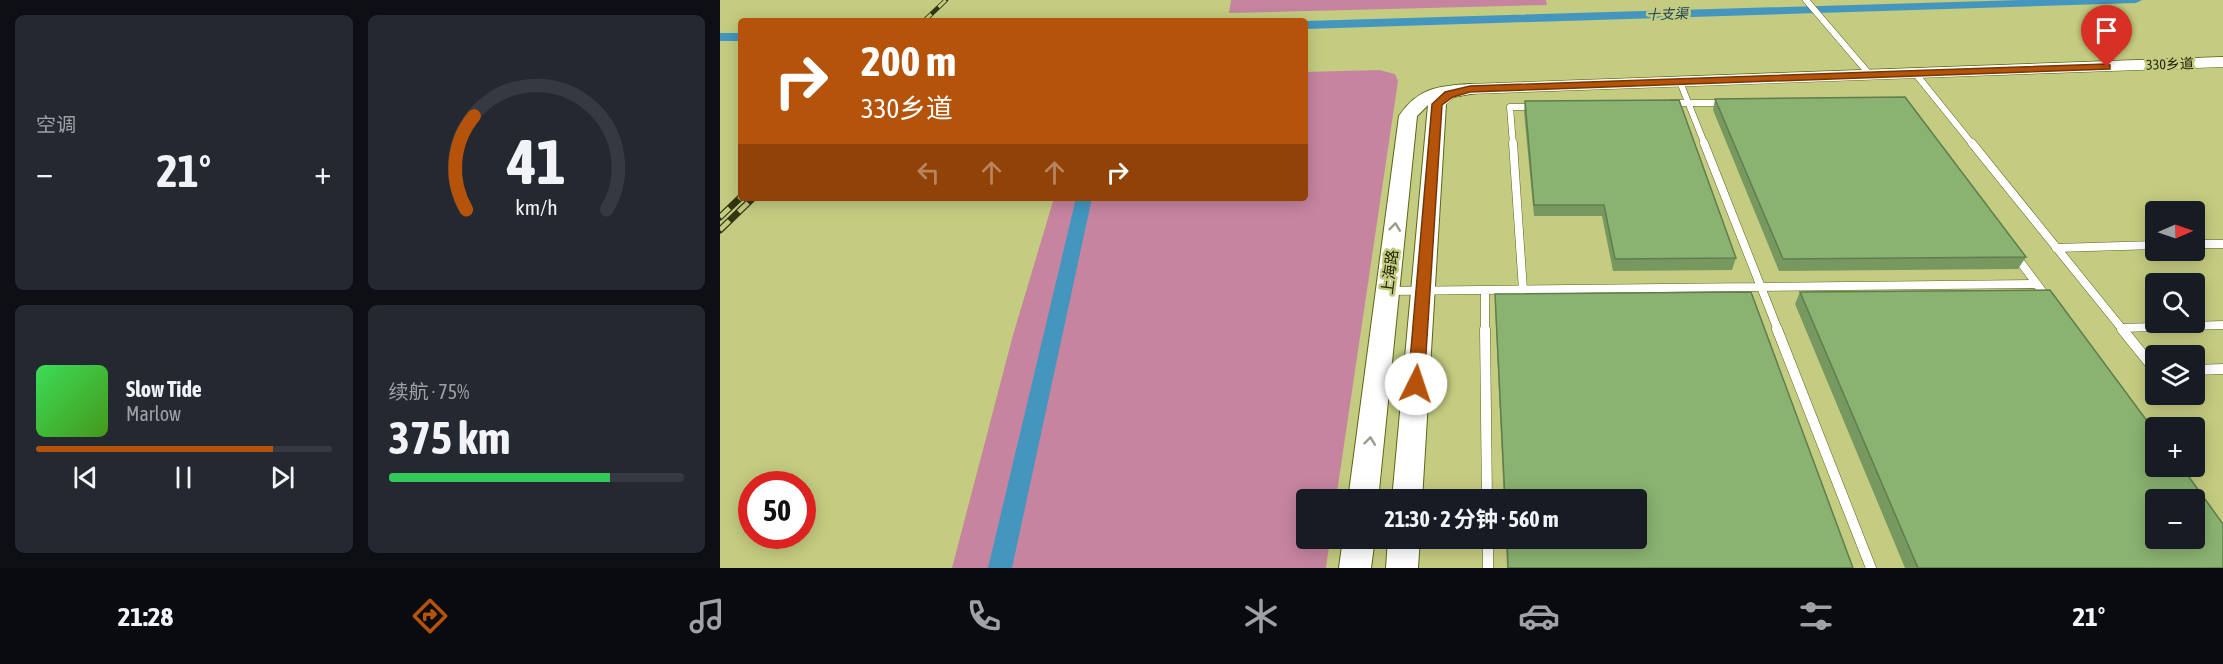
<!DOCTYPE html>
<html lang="zh">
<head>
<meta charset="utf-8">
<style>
  :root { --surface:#171b24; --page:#242831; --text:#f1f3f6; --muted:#9ea1a6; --line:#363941; --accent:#b45309 }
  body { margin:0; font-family:"Asap Condensed","Noto Sans SC",sans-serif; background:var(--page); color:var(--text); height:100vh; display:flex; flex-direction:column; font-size:22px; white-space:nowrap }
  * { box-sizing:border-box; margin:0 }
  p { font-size:20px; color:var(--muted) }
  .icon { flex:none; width:33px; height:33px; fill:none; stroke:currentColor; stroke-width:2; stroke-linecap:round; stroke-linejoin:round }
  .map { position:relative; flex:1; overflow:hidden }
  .drawer { display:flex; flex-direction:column; gap:15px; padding:15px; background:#0d0f14; width:720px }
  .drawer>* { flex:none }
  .top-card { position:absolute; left:18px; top:18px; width:570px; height:183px; border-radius:6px; box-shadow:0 3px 15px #0003; background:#b45309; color:#fff; overflow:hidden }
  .needle { width:39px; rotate:88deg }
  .tools { position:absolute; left:1425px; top:201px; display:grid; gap:12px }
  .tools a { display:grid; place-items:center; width:60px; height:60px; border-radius:6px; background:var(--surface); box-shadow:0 3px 15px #0003; font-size:30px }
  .speed { position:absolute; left:18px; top:471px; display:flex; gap:12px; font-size:30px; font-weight:700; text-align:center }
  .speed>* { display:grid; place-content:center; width:78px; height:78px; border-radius:50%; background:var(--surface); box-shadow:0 3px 15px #0003; line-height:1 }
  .speed .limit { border:9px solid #d22; background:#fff; color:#111 }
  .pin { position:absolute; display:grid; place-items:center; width:51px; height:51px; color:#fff; margin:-62px -26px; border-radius:50% 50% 50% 0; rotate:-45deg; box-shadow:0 0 6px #0007 }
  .pin .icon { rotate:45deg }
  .me { position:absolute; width:66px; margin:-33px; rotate:4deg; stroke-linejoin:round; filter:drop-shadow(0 0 4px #0008) }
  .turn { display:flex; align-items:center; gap:21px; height:126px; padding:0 24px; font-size:27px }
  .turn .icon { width:78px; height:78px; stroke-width:2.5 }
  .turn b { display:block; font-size:42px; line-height:51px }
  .lanes { display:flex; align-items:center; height:57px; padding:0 24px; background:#0003; justify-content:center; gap:30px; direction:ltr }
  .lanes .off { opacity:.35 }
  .big { font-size:45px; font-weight:700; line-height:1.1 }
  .drawer .widget { flex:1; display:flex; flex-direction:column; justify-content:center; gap:9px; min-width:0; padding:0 21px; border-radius:9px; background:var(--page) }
  .drawer .dial { align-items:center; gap:0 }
  .dial svg { height:156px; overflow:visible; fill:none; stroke:var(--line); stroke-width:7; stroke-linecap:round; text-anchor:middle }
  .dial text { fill:var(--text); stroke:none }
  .song { display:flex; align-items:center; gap:18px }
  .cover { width:72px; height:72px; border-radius:9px; background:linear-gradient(135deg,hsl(130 70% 55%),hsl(100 70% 35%)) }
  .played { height:6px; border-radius:3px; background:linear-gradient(90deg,var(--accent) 80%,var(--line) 80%) }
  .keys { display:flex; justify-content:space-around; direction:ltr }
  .heat { display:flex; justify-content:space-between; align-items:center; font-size:33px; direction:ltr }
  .charge { height:9px; border-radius:4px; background:linear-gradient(90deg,#34c759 75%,var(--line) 0) }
  .drawer .tiles { flex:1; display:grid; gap:15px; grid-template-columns:repeat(2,1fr) }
  .trip { position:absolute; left:576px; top:489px; width:351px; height:60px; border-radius:6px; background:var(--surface); box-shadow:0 3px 15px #0003; font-weight:700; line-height:60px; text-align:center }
  .menu { display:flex; height:96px; justify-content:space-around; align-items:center; background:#090b0e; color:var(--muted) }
  .menu .icon { width:42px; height:42px }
  .menu .current { color:var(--accent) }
  .menu b { font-size:27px; color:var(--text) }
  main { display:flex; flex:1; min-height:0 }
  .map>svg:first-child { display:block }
</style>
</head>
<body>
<main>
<section class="drawer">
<div class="tiles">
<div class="widget"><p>空调</p>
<div class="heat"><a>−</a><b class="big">21°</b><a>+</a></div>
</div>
<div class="widget dial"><svg viewBox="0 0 100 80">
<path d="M14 69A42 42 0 1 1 86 69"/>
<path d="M14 69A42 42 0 0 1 18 21" stroke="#b45309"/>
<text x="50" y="56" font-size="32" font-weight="700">41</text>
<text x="50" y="72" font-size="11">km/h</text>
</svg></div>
<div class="widget">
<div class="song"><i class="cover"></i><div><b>Slow Tide</b><p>Marlow</p></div></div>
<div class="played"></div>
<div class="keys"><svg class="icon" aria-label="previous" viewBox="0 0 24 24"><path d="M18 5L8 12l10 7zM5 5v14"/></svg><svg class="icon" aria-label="pause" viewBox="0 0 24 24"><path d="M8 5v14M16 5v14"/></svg><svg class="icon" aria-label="next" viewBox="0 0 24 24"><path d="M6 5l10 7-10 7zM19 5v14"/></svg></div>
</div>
<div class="widget"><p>续航 · 75%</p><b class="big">375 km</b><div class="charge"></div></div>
</div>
</section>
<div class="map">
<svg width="1503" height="568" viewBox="0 0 1503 568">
  <rect width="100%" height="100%" fill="#c4cc81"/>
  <path fill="#c6849f" d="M511,0H826L827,5L509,13Z
    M659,70L675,74L678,81L616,499L586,500V538L610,539L606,568H232L293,335L334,198H585V72Z"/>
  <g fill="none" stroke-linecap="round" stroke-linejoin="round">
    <path fill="#4496bf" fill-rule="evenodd" d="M1301,0H1422L1416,3L585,29V21Z
      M0,33H21V41H0Z
      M356,198H372L292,568H268Z"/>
    <g stroke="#5e6416" stroke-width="7">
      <path id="service-far2" d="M1086,0L1150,75
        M1195,73L1253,145
        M960,82L985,145
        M951,103H1004
        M793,145L790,107H815"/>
    </g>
    <g stroke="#5e6416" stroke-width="9">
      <path id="service-far1" d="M793,143L803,290
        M984,143L1058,330
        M1252,143L1403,330
        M1474,244H1503
        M1336,248L1436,245
        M1296,256L1328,299
        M765,290V330
        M669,291L1317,284
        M1401,328L1503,325"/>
    </g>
    <g stroke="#5e6416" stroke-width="11">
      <path id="service" d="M765,329L767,500
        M1057,329L1151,568
        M1402,329L1436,371
        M1474,370L1503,369
        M768,538V568"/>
    </g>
    <g stroke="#5e6416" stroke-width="1">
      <path id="tertiary" d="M1503,57V67L750,94L735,97L723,107L717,109L709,104L723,91L750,84Z"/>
    </g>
    <g stroke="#5e6416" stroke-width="2">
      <path id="secondary" d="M750,84L756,85L759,89L756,93L719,99L726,104L702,500H672L708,105L697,116L658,500H628L679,116C698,88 718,86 750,84Z
        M623,538H655L651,568H619Z
        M668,538H700L698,568H666Z"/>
    </g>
    <use href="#service-far2" stroke="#fff" stroke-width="6"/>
    <use href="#service-far1" stroke="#fff" stroke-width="8"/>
    <use href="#service" stroke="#fff" stroke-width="10"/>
    <use href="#tertiary" fill="#fff" fill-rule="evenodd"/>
    <use href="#secondary" fill="#fff" fill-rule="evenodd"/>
    <g stroke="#333612" stroke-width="4.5">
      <path id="rail-far1" d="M204,21L226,0"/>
    </g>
    <g stroke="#333612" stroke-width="7">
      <path id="rail" d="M0,217L21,197
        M0,230L33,198"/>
    </g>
    <use href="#rail-far1" stroke="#c4cc81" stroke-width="3" stroke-dasharray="10" stroke-linecap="butt"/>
    <use href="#rail" stroke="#c4cc81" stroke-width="4.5" stroke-dasharray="13" stroke-linecap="butt"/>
  </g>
  <path fill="#779960" d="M995,99L1306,257L1298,269L1059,271L993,110Z
    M805,101L1016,258L1012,270L893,271L882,216H814L804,112Z
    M1080,292L1503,568H1185L1075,304Z
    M775,294L1133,568H787L786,538H916V500H784L775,306Z"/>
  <path fill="#8ab270" stroke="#617d4e" stroke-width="1.5" fill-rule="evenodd" d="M1185,97L1306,257L1063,259L995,99Z
    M959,100L1016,258L895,259L884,205H814L805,101Z
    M1330,290L1436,433V466H1461L1503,524V568H1198L1080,292ZM1436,500H1474V538H1436Z
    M1031,292L1133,568H788L787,538H916V500H785L775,294Z"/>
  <defs><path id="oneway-chevron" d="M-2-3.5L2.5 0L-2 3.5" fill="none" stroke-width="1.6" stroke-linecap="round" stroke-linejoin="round" transform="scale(1.5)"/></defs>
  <g stroke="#9a9b8e">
    <use href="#oneway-chevron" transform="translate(675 227) rotate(-83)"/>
    <use href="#oneway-chevron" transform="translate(650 441) rotate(-83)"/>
  </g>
  <path fill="#b45309" stroke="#753606" stroke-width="1.5" d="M1387,64L1390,65V69L750,92L733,97L722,105L704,384L701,388H690L688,384L712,104L725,92L750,86Z"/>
  <g text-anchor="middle" stroke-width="5" stroke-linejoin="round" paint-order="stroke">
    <g font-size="14" font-style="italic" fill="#1d4154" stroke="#c4cc81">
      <text transform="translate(947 14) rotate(-2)" y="5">十支渠</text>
    </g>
    <g font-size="14" fill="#1f2103" stroke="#c4cc81">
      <text transform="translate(1450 64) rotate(-2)" y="5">330乡道</text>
    </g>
    <g font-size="15" fill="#1f2103" stroke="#c4cc81">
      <text transform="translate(670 272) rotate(-83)" y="5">上海路</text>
    </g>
  </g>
</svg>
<div class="tools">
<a><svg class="needle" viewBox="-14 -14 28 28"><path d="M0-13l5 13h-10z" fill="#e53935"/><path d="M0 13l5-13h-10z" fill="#9ea1a6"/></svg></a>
<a><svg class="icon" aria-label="search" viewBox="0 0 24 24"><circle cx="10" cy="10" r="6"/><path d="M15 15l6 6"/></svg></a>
<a><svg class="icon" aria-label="layers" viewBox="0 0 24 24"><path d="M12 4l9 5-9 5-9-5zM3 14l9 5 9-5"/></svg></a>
<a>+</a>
<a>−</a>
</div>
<div class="speed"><div class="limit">50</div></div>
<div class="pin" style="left:1387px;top:67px;background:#d93025"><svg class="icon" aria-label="arrive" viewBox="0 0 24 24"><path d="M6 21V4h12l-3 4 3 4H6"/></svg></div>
<svg class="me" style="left:696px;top:384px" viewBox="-20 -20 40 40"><circle r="19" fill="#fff"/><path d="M0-13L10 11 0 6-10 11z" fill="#b45309"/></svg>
<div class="trip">21:30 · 2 分钟 · 560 m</div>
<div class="top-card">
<div class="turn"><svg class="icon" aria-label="right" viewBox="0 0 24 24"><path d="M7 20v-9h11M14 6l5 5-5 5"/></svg><div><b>200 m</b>330乡道</div></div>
<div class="lanes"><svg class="icon off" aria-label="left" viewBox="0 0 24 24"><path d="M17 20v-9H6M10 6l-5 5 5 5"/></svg><svg class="icon off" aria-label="ahead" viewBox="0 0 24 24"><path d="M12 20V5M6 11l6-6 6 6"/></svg><svg class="icon off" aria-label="ahead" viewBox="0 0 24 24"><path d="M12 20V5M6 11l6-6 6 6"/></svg><svg class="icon" aria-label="right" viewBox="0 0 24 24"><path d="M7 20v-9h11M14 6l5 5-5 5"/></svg></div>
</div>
</div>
</main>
<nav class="menu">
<b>21:28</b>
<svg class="icon current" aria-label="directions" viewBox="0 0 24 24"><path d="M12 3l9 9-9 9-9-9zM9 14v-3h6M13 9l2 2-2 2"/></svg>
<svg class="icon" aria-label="music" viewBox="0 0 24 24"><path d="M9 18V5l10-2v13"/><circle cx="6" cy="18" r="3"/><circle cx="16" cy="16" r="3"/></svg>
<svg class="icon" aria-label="phone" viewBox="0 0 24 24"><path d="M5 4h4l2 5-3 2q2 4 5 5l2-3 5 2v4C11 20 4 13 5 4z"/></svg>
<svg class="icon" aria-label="climate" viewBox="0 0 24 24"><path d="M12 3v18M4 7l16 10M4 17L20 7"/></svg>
<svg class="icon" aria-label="car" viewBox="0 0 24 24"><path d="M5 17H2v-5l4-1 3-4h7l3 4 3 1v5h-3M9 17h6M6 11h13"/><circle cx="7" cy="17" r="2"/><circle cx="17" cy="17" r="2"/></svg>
<svg class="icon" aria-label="filters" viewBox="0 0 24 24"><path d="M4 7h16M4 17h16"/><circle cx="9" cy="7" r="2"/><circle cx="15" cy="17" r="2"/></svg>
<b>21°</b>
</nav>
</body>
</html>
